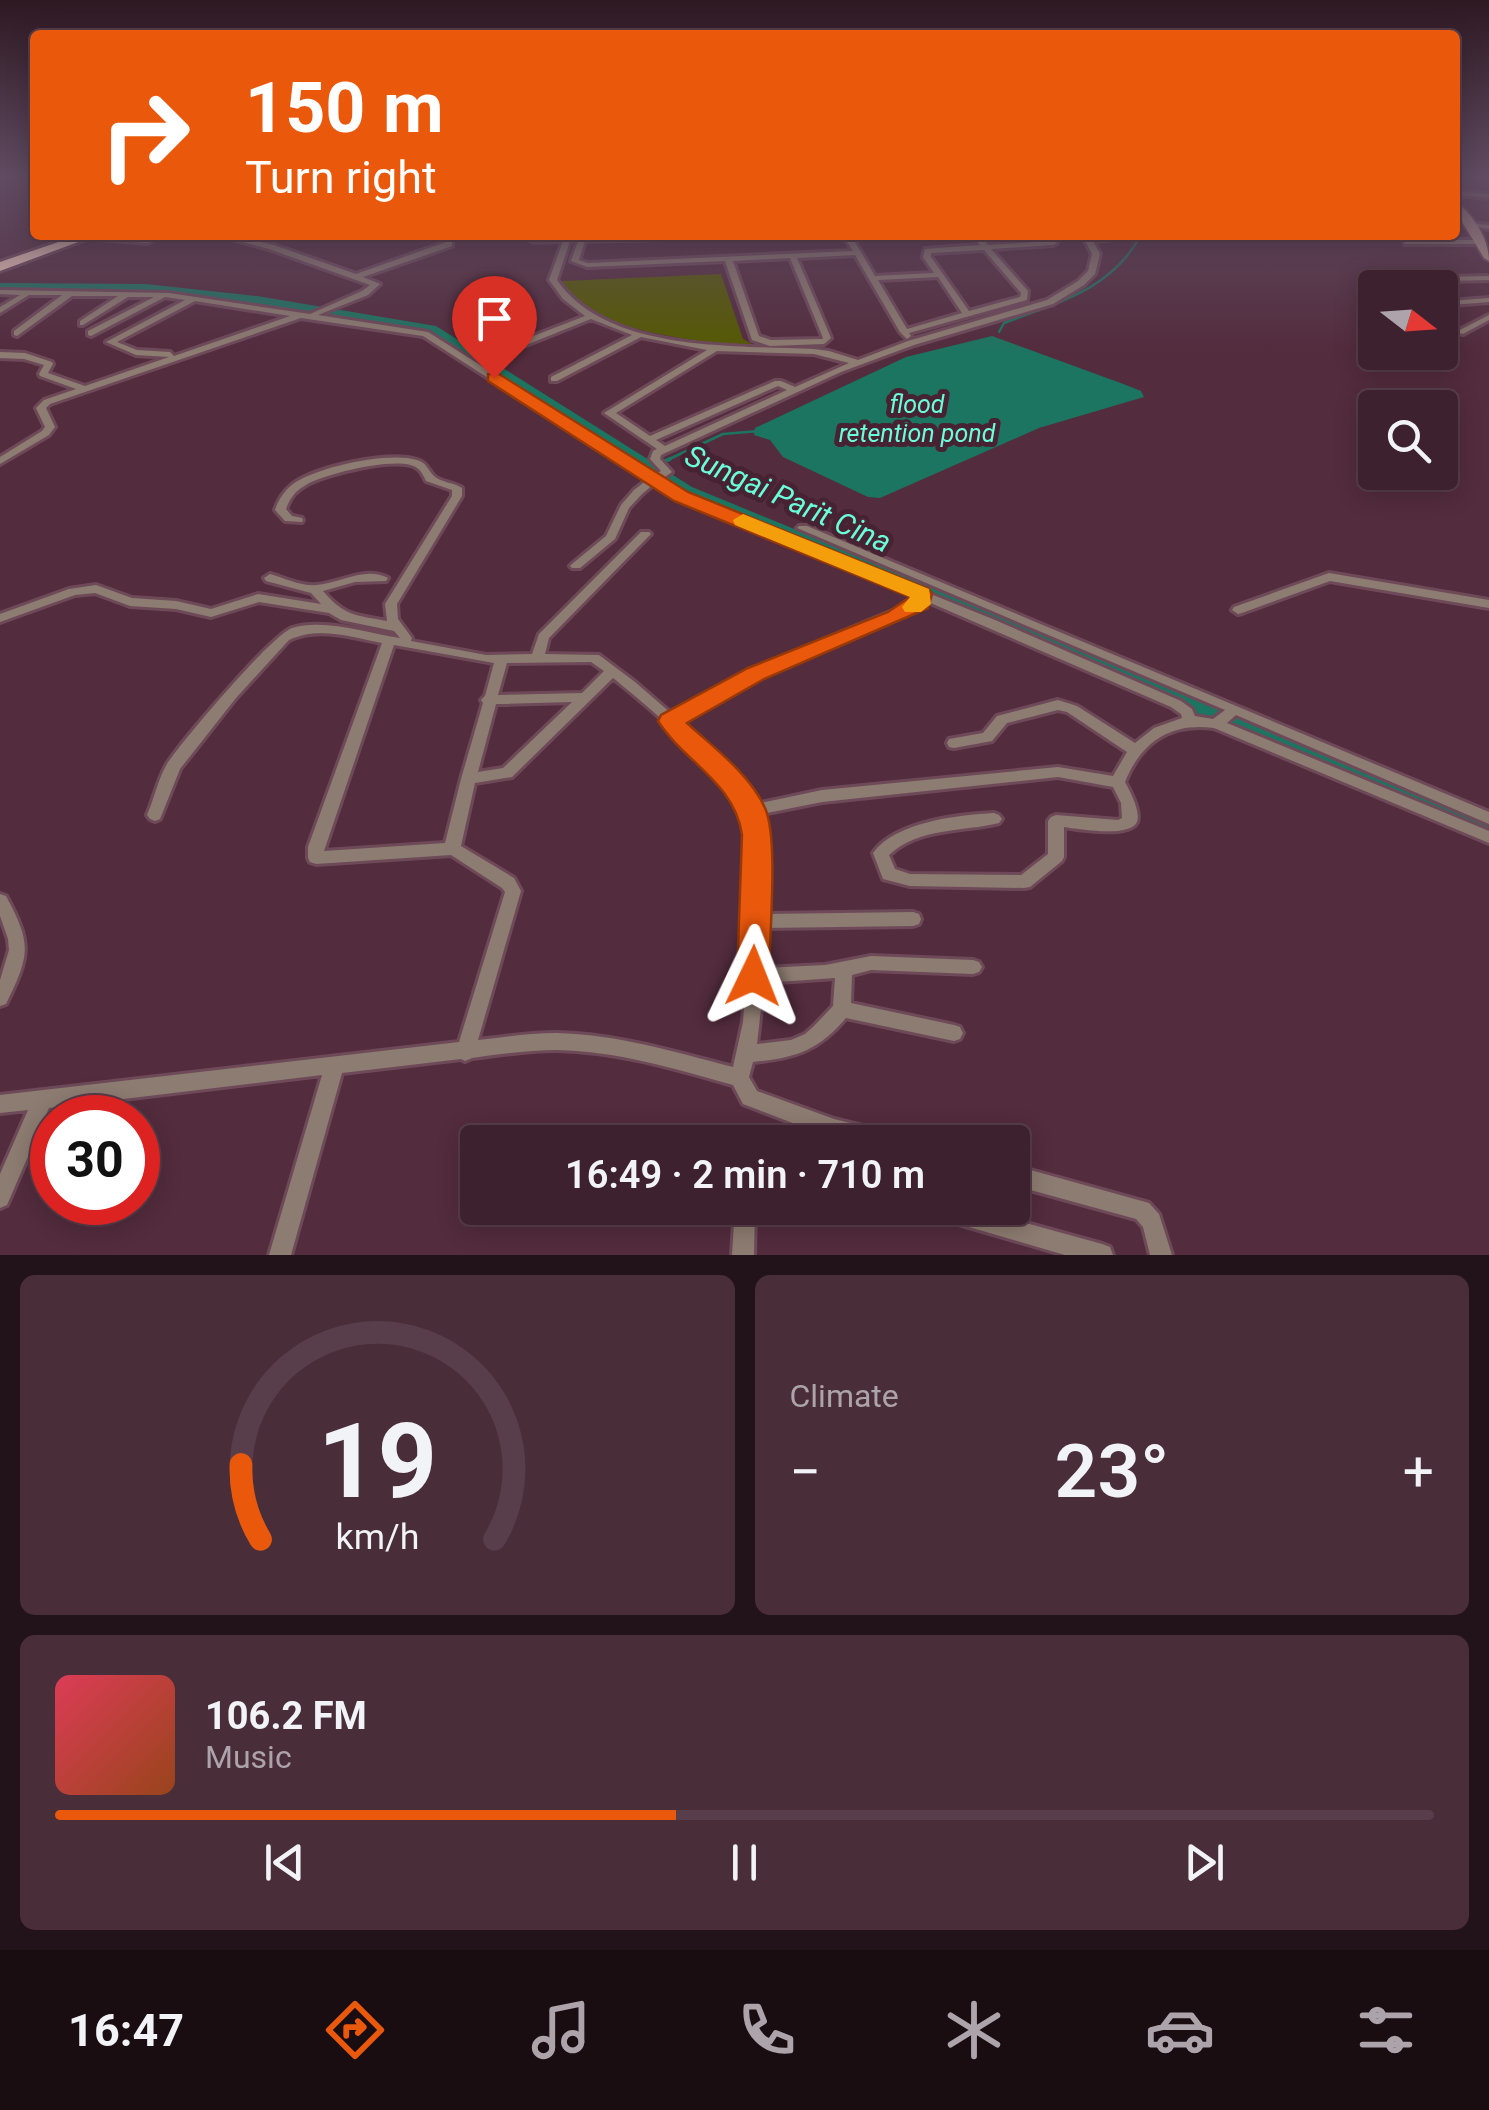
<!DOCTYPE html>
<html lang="en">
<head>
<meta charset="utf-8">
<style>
  :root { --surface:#3e212e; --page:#492e3a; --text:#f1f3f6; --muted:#ada3aa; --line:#573e4a; --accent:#ea580c }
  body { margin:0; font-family:Roboto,sans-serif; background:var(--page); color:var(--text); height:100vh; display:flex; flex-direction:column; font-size:38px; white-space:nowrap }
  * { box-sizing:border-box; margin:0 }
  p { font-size:32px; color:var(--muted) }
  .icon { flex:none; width:55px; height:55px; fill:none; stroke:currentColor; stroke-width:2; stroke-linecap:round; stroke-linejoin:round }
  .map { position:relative; height:1255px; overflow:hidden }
  .sheet { display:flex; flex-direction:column; gap:20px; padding:20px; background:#221219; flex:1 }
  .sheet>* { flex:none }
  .banner { position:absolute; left:30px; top:30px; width:1430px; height:210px; border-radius:10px; box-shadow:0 5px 25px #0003,0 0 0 2px var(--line); background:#ea580c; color:#fff; overflow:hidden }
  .needle { width:65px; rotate:107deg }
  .buttons { position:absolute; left:1358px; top:270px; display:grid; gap:20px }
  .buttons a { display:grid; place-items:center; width:100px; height:100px; border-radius:10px; background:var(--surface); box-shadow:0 5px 25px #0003,0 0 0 2px var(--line); font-size:50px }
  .speed { position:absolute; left:30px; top:1095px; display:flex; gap:20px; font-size:50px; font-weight:700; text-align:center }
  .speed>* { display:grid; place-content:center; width:130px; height:130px; border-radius:50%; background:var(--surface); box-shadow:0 5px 25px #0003,0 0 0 2px var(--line); line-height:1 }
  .speed .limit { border:15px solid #d22; background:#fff; color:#111 }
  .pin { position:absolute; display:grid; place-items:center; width:85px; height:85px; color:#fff; margin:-102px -42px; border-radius:50% 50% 50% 0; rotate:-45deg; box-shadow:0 0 10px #0007 }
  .pin .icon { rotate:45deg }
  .me { position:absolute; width:110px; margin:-55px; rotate:2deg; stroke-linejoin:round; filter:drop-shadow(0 0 8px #0008) }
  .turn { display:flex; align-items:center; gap:35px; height:210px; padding:0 50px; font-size:45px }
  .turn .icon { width:130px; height:130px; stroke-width:2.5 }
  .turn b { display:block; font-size:70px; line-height:85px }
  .big { font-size:75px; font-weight:600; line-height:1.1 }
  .sheet .widget { flex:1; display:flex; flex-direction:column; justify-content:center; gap:15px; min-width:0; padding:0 35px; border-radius:15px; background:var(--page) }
  .sheet .dial { align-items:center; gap:0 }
  .dial svg { height:260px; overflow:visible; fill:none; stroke:var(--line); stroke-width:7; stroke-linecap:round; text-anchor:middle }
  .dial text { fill:var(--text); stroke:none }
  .song { display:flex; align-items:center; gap:30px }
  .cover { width:120px; height:120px; border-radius:15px; background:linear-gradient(135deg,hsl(350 70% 55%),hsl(20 70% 35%)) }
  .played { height:10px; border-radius:5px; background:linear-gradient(90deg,var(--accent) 45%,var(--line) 45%) }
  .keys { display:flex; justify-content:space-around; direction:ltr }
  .heat { display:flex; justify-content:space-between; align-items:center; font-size:55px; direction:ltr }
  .sheet .tiles { flex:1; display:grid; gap:20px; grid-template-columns:1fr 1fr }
  .widget:last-child { grid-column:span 2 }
  .trip { position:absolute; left:460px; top:1125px; width:570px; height:100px; border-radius:10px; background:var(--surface); box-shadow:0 5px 25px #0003,0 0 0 2px var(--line); font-weight:600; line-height:100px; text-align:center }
  .menu { display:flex; height:160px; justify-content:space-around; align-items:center; background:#190d12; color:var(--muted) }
  .menu .icon { width:70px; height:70px }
  .menu .current { color:var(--accent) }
  .menu b { font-size:45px; color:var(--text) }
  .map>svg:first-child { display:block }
</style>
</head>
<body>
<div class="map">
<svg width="1489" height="1255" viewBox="0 0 1489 1255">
  <rect width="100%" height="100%" fill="#532c3d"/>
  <path fill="#555a00" d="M721,274L743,339L757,347C712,344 578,331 562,281Z"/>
  <path fill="#1c7561" d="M992,336L1126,385L1141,391L1144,397L1039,428L880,498L868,497L783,457L770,440L754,435L755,428L906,357Z"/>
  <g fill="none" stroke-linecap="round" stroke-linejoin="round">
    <path stroke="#1c7561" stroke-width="2.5" d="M999,332L1004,323C1059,302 1111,290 1141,235
      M665,461L723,434L759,431"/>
    <path stroke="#1c7561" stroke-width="4" d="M663,462L670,459"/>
    <path fill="#1c7561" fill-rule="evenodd" d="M0,283L146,284L257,296L436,326L692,487L1489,815V837L678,495L427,333L257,304L146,292L0,291Z"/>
    <g stroke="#6e4a59" stroke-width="6">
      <path id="street" d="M1455,191L1489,194V198L1455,195Z
        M1471,223L1489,225V229L1469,226L1468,225Z
        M85,235L147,239L151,241L147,243L88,238Z
        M217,235H230L274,245L356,274L446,242H452V246L363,277L380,284L368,295L318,315L428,332L654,475L661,471L650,459L653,451L657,449L604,413L707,350L641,337L557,381H551V377L632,335L591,319L516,349H510V345L585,316L563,299L549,280L563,241L534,242L530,240L531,238L565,237V235H573L572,237L740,235L736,237L585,241L579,260L588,263L853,251L843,235H851L875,276L934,273L923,257L925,249L980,245L971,235H979L988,245L1053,241L1057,243L1053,245L991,249L1028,291L1027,300L909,333L911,336L907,339L900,332L855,255L797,258L831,338L824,344L770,346L752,340L725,261L587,267L571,261L578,241H570L557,280C608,353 734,345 814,349L829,351L858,360L908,341L1047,300L1078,281L1088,271L1092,254L1082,235L1090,237L1136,235L1132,237L1093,241L1100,254L1095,274L1084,285L1053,304L914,345L841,372L661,455L660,459L672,472L661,480L685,495L995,620L1181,701L1192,709L1195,716L1213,719L1225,710L797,528L799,526H807L1489,812V824L1236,715L1227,723L1489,831V843L1214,728C1171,722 1141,742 1125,782C1130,791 1141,812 1137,822C1130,838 1078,829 1064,827V857L1062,861L1030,887L1024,888L910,886L883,879L873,853C895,822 958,815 994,813L999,815L1002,819L999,823C963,832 919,827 889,855L895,869L910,874L1021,875L1048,854V821L1051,817L1056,815L1118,820L1122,818L1121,803L1113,787L1058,777L822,802L762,814L765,835V914L913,912L919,914L921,919L919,924L913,926L765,928L764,968L825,965L871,956L973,960L979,962L982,967L979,972L973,974L871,970L852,975L851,1003L954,1025L960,1027L963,1033L960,1039L954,1041L846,1018C818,1051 795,1058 753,1062L749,1077L757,1091L834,1119L887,1132L894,1135L897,1142H850L834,1139L743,1104L733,1085C676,1069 617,1051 557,1050C529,1050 500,1054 472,1058L465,1061L461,1059L342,1073L291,1255H269L322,1075L49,1108L7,1205L0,1208V1174L28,1110L0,1113V1095L459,1042L505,892L502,888L451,855L316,864L310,862L308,858V847L382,643C352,637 318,626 289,640L236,698L180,769L160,819L155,821L150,819L147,815C154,799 158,779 167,764C181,742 272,635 292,628C323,618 368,633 400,638L394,631L341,620L329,613L259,602L211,617L176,609L130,606L95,593L75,595L0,622V614L69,589L96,585L132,598L176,601L211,609L258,594L321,604L311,593L266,581L264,578L270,574C284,578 303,587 317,585C341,583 365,566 388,578L386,581L355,582L323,591C345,617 356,615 387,621L385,604L452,496V490L426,481C424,477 421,470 417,468C400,455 324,474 306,485C295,491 290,498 286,509L292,516L302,518L303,520L302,522L285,521L275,510C278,500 284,491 293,484C316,467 389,451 417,460C427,463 427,469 434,476C440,482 455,483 462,488V496L397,604L398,619L412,638L411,641L486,655L532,654L539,634L641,532H649L651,534L649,536L549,638L545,654L599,655L635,682L672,714L751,670L914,602L915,596L677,499L654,484L642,494L629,508L615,539L580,568H572L570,566L572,564L606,536L621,505L634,490L647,480L423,336L301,318L50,404L46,408L55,427L49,435L0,464V457L42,431L45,427L36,408L44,400L76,389L40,376L39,374L44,365L24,359L0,358V352L25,353L52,362L53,364L48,373L85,386L169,357L136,355L106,342L185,300L165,297L91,336L88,335V331L154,297H128L83,325H80V321L118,296H72L17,336L14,335V331L62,295H29L0,313V307L20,295L0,294V290L169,293L310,314L362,291L370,285L269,249ZM984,250L1021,293L1020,297L969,311L931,257V253ZM790,258L823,338L822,339L771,340L759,336L733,261ZM938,277L962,313L907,329L878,280ZM195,301L290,316L174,356L170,352L137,350L117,342ZM717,351L814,354L849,363L795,387L781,381H775L650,436L616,413ZM778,386L787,390L665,446L656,440ZM926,601L1171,707L1181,714L1182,718L1154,728L1135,743L1077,706L1058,700L997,716L983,733L949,739L947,743L949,747L954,748L992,741L1007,723L1058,710L1067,712L1127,752L1113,776L1058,767L822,790L756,804L733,773L680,721L761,676L924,607ZM394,645L494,663L485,696L481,700L483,703L461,779L445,843L324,851ZM591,662L604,671L582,693L498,695L507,663ZM613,678C643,702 737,781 747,815C751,830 749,847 749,862C749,880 749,898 748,916L746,921C751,936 750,961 744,976L746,981L743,1022L733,1067C675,1052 616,1034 556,1033C530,1033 504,1037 478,1040L521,891L514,878L461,846L475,783L512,777ZM572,702L503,768L478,772L496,704ZM835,978L833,1006L814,1026L805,1034L791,1040L757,1044L764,983Z
        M266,235H276L272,237Z
        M1408,240H1477L1481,242L1477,244H1405L1404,242Z
        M1489,276V280L1446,281L1442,279L1446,277Z
        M1489,298V302L1451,305L1445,309L1441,307L1449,301Z
        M1489,315V320L1463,334L1456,332Z
        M1329,573L1489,600V608L1330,581L1242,613L1238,614L1232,610L1234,607Z
        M0,894L6,896C32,944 30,955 6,1004L0,1006V980L9,950L8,939L0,916Z
        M1012,1165L1149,1203L1159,1214L1172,1255H1150L1143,1227L1136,1219L1012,1185Z
        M735,1208H755L754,1255H732Z
        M928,1208H972L1102,1244L1110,1247L1113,1255H1065L938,1218L931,1215Z"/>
    </g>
    <g stroke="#6e4a59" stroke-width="4">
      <path id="secondary" d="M1455,202C1473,213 1489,240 1489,261L1484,258L1455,210Z"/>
    </g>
    <g stroke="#6e4a59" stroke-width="6">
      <path id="highway" d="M79,235H97L0,271V262Z"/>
    </g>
    <use href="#street" fill="#8d7c71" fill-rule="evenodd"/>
    <use href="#secondary" fill="#bca08f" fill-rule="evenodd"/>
    <use href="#highway" fill="#fad7c2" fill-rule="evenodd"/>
  </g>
  <linearGradient id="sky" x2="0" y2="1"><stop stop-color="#2e1822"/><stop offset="0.5" stop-color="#604b62"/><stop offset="1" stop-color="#604b62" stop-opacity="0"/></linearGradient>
  <rect width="1489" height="353" fill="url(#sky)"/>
  <path fill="#ea580c" stroke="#983908" stroke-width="2.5" d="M488,374H499L688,492L929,589L932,594L928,608L764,679L687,723C713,747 750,774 765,808C779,839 769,938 769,976L764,986L753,990L742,986L737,976L742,835C735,783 684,762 658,721L661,715L748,668L888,612L910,597L674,501L488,381Z"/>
  <path fill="#f59e0b" d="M743,514L929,589L931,604L921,612H905L902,607L910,597L735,525L733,520Z"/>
  <g text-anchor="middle" stroke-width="10" stroke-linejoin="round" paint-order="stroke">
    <g font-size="25" font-style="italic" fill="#69ffd9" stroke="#472232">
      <text x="917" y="413">flood<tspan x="917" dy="29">retention pond</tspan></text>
    </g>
    <g font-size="30" font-style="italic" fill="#69ffd9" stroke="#472232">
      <text transform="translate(788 499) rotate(24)" y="10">Sungai Parit Cina</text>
    </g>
  </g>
</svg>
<div class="buttons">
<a><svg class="needle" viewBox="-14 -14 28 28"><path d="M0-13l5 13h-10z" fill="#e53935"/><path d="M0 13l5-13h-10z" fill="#ada3aa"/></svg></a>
<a><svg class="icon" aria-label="search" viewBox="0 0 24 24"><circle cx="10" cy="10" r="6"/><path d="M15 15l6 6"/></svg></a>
</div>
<div class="speed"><div class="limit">30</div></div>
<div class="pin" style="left:494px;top:378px;background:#d93025"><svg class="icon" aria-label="arrive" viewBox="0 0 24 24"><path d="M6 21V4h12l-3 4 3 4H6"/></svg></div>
<svg class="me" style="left:753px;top:976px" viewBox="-20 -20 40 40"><path d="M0-17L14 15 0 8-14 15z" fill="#ea580c" stroke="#fff" stroke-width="4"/></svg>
<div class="trip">16:49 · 2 min · 710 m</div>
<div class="banner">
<div class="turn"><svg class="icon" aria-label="right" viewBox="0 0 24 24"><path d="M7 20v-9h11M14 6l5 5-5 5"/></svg><div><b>150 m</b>Turn right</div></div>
</div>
</div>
<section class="sheet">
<div class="tiles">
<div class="widget dial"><svg viewBox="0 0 100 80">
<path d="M14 69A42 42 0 1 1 86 69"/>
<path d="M14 69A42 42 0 0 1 8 46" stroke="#ea580c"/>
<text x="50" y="56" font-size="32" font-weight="700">19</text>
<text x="50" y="72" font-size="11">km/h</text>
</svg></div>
<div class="widget"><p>Climate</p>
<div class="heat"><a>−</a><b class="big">23°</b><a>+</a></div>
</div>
<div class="widget">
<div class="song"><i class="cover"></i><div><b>106.2 FM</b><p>Music</p></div></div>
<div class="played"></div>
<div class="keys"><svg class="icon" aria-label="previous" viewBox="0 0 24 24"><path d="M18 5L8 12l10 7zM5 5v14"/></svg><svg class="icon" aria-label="pause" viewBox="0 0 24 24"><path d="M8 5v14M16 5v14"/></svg><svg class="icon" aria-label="next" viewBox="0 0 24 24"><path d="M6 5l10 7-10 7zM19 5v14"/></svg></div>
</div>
</div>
</section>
<nav class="menu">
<b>16:47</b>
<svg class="icon current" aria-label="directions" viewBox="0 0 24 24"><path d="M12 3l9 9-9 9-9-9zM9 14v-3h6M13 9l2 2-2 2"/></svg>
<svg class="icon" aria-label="music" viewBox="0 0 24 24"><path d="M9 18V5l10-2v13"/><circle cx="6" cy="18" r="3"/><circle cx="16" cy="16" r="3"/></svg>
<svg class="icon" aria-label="phone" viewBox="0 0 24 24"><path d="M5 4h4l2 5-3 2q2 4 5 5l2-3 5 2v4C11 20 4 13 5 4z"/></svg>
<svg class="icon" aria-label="climate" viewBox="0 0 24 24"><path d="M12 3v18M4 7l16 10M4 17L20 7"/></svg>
<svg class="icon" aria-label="car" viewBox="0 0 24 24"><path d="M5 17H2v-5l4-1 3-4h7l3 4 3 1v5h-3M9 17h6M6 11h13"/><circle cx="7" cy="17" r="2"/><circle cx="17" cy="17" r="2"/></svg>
<svg class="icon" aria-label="filters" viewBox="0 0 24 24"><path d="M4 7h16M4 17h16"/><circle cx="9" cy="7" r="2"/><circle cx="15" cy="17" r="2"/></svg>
</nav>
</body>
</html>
